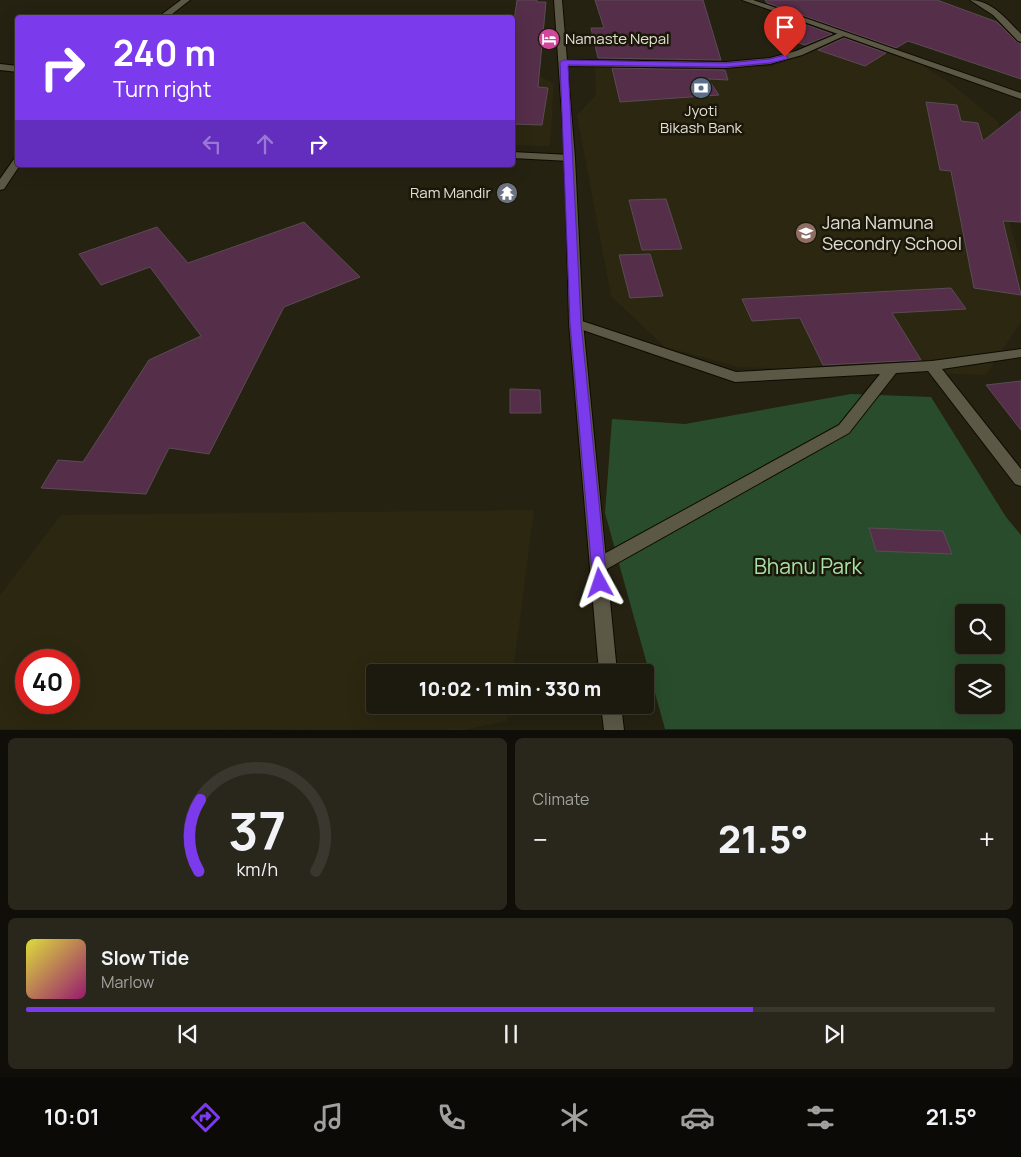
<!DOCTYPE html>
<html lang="en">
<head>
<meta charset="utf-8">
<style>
  :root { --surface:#1c1a0e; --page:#29271c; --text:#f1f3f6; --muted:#a0a19e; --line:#3a382e; --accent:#7c3aed }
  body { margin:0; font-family:Manrope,sans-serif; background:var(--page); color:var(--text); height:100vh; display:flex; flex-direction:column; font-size:19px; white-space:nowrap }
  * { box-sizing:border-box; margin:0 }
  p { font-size:16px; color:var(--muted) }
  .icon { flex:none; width:28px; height:28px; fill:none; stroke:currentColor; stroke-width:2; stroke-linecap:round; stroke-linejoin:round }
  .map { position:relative; height:730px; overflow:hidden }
  .side { display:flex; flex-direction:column; gap:8px; padding:8px; background:#0f0e08; flex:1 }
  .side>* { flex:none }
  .banner { position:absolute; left:15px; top:15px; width:500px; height:152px; border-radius:5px; box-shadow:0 5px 20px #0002,0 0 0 1px var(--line); background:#7c3aed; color:#fff; overflow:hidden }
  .tools { position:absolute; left:955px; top:604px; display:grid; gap:10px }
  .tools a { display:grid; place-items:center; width:50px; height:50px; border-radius:5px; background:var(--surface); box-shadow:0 5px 20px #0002,0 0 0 1px var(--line); font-size:25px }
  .speed { position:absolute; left:15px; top:649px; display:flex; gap:10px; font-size:25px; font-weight:700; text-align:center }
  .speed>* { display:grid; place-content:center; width:65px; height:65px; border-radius:50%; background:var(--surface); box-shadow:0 5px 20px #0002,0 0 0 1px var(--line); line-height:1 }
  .speed .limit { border:8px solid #d22; background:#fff; color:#111 }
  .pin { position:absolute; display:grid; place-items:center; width:42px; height:42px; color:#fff; margin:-51px -21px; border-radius:50% 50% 50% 0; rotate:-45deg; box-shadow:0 0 5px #0007 }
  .pin .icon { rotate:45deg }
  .me { position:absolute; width:55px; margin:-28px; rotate:355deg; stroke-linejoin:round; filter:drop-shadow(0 0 4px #0008) }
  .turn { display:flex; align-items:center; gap:18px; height:105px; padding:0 15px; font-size:22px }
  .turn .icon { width:65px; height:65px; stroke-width:2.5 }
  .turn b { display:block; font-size:35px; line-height:42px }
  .lanes { display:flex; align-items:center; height:48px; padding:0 15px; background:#0003; justify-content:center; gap:25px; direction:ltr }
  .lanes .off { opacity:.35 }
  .big { font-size:38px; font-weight:800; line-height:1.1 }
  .side .widget { flex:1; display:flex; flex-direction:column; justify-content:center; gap:8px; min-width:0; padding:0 18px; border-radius:8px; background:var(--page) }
  .side .dial { align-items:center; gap:0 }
  .dial svg { height:130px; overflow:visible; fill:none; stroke:var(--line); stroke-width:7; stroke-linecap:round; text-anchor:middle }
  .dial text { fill:var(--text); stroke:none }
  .song { display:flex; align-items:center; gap:15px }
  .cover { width:60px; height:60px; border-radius:8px; background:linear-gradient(135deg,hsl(60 70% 55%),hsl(320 70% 35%)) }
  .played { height:5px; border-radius:2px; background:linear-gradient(90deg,var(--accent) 75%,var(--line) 75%) }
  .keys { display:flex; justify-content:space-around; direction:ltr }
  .heat { display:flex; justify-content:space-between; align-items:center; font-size:28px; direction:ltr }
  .side .tiles { flex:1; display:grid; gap:8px; grid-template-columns:1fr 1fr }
  .widget:last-child { grid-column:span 2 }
  .trip { position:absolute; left:366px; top:664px; width:288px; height:50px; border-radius:5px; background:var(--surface); box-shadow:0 5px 20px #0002,0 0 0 1px var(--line); font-weight:800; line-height:50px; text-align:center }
  .tab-bar { display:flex; height:80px; justify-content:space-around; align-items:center; background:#0b0a06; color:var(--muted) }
  .tab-bar .icon { width:35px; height:35px }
  .tab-bar .current { color:var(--accent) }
  .tab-bar b { font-size:22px; color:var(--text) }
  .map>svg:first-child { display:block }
</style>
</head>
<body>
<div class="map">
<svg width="1021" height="730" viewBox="0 0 1021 730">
  <rect width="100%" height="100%" fill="#262212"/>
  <path fill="#2c2710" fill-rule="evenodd" d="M844,38L918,63L950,83L998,122L1004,203L1021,263V322L986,375L739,367L665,347L611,296L577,115L596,95L595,65L770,67Z
    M512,50L527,68L554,84L550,146L513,145Z
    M534,510L513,672H375V705H509L507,721L463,730L0,729V595L61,515ZM26,660H69V702H26Z"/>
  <path fill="#294d2c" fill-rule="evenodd" d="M851,394L931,397L1006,517L1021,535V729H665L605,513L612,419L685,424ZM964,612H996V645H964ZM964,672H996V705H964Z"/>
  <path fill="#552e49" stroke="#5b4b55" d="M517,0H537V2H546L538,87L548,88L542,125L512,124V35Z
    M595,0H703L721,60L598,58L591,28H604Z
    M765,0H937L997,22L1017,42L1021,44V79L908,41L896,48L767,3Z
    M773,13L832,34L805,45L790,40Z
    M844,38L886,53L865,66L818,50Z
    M612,68L725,70L728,80L708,79L719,95L620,102Z
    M926,102L957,105L961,121L978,123L983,141L1021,111V222L1003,221L1021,295L974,288L951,171L940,170Z
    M666,199L682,249L642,250L629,200Z
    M304,222L360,277L284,307L209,454L169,448L146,494L41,488L58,460L83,462L149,360L201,336L150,267L101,285L79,254L157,227L188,263Z
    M650,254L663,296L630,298L619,255Z
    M951,288L966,309L892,313L921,360L823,365L800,318L752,321L742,299Z
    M1021,381V430L986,385Z
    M510,389L540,390L541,413H510Z
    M869,528L943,531L952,554L876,551Z"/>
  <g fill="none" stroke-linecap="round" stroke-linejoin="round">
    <g stroke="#0f0b01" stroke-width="2">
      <path id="minor" d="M970,0C992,0 1007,20 1021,34V42L1018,41L993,15Z
        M839,33L846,35L802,55L770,64L726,68L564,66L560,63L564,60L726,62L770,58L796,51Z
        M512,152L570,155L575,158L570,161L512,158Z
        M576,319L736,372L932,361L1021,349V357L942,369L1021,469V486L1015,484L928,371L896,373L849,433L605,570L599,572L593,570L590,565L593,560L839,425L880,374L735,382L571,326L569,323L571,320Z"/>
    </g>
    <g stroke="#0f0b01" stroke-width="2">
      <path id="tertiary" d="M181,0H190L167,18H157Z
        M554,0H562L575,158L583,323L617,672H599L569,323L565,158Z
        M0,64L18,66V72L0,70Z
        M18,158V165H20L4,189L0,190V179L14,159Z
        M601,705H621L624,730H604Z"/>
    </g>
    <g stroke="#0f0b01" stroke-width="2">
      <path id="secondary" d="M742,0H753L1021,93V99Z"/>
    </g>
    <use href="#minor" fill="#5c5846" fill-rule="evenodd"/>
    <use href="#tertiary" fill="#5c5846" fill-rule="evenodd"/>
    <use href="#secondary" fill="#5c5846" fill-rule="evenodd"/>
  </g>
  <path fill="#7c3aed" stroke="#51269a" d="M785,55L788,57L787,59L770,63L726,67L568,65L581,323L607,583L605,588L600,589L595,588L593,583L570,323L560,62L564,60L726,63L770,59Z"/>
  <defs>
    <g id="hotel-disc" transform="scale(1.125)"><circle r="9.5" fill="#d1479c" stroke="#1c1809"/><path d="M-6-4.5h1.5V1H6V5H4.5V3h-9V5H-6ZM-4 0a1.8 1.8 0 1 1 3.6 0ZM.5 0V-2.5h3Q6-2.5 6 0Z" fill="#fff"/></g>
    <g id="bank-disc" transform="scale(1.125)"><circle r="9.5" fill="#5c6f8a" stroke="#1c1809"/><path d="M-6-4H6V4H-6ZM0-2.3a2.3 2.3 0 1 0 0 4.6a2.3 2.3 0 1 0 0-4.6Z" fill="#fff"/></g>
    <g id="temple-disc" transform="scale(1.125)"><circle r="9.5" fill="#6b7280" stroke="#1c1809"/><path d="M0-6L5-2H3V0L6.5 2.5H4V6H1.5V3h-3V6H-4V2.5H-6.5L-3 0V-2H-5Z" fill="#fff"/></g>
    <g id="school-disc" transform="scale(1.125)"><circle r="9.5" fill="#8d6e63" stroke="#1c1809"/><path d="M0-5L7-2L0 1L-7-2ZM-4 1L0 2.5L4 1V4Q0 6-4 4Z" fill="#fff"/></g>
  </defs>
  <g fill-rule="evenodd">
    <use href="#hotel-disc" x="549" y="39"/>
    <use href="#bank-disc" x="701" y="88"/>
    <use href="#temple-disc" x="507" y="193"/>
    <use href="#school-disc" x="806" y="233"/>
  </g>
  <g text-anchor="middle" stroke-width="5" stroke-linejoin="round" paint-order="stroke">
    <g font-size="15" fill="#e1dfd5" stroke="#1c1809" text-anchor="start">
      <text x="565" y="44">Namaste Nepal</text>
      <text x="701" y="116" text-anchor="middle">Jyoti<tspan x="701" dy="17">Bikash Bank</tspan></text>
      <text x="491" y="198" text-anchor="end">Ram Mandir</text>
    </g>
    <g font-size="18" fill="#e1dfd5" stroke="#1c1809" text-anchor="start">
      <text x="822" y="229">Jana Namuna<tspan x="822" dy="21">Secondry School</tspan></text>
    </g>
    <g font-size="21" fill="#a6e2a8" stroke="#1c1809">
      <text x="808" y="574">Bhanu Park</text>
    </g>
  </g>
</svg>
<div class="tools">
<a><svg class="icon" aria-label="search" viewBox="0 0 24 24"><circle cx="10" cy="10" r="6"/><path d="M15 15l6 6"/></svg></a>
<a><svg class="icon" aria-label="layers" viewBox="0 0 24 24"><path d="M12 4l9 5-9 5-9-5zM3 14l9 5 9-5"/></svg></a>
</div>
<div class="speed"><div class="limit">40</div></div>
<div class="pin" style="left:785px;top:57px;background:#d93025"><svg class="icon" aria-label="arrive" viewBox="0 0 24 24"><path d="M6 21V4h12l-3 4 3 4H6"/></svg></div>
<svg class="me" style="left:600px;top:583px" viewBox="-20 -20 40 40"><path d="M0-17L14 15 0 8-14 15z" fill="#7c3aed" stroke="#fff" stroke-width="4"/></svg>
<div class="trip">10:02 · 1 min · 330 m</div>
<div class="banner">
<div class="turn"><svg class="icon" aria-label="right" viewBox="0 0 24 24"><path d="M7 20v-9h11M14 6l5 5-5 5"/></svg><div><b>240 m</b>Turn right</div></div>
<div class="lanes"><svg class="icon off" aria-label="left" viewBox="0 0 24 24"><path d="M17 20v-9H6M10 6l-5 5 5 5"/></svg><svg class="icon off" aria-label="ahead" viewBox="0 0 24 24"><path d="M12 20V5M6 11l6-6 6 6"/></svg><svg class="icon" aria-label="right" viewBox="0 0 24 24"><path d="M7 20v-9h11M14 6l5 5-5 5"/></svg></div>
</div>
</div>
<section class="side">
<div class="tiles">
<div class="widget dial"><svg viewBox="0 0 100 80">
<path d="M14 69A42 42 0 1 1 86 69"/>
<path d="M14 69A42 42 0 0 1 15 25" stroke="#7c3aed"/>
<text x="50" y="56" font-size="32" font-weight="700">37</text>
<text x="50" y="72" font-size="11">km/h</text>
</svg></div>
<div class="widget"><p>Climate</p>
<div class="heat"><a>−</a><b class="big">21.5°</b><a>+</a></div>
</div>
<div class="widget">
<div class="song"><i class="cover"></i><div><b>Slow Tide</b><p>Marlow</p></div></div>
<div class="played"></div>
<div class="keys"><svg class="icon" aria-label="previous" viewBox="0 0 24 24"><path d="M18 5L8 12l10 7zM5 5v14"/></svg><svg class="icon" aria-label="pause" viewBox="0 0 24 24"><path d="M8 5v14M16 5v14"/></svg><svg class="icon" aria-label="next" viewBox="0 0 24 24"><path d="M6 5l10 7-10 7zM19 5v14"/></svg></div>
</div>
</div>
</section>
<nav class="tab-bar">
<b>10:01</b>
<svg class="icon current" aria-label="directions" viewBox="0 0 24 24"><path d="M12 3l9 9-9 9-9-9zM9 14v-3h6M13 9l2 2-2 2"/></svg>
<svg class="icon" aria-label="music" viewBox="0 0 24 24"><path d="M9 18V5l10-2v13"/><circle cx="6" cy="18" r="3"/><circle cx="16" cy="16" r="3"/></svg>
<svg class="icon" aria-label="phone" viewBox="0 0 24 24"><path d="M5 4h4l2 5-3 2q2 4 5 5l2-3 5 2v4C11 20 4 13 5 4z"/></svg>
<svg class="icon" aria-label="climate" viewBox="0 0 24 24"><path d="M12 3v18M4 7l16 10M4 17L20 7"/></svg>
<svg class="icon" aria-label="car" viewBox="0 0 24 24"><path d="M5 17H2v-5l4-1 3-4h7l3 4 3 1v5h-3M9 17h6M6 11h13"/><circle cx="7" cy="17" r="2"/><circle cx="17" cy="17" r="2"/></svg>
<svg class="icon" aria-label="filters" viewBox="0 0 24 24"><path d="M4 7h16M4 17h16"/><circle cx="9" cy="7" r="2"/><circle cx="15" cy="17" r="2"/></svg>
<b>21.5°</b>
</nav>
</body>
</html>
